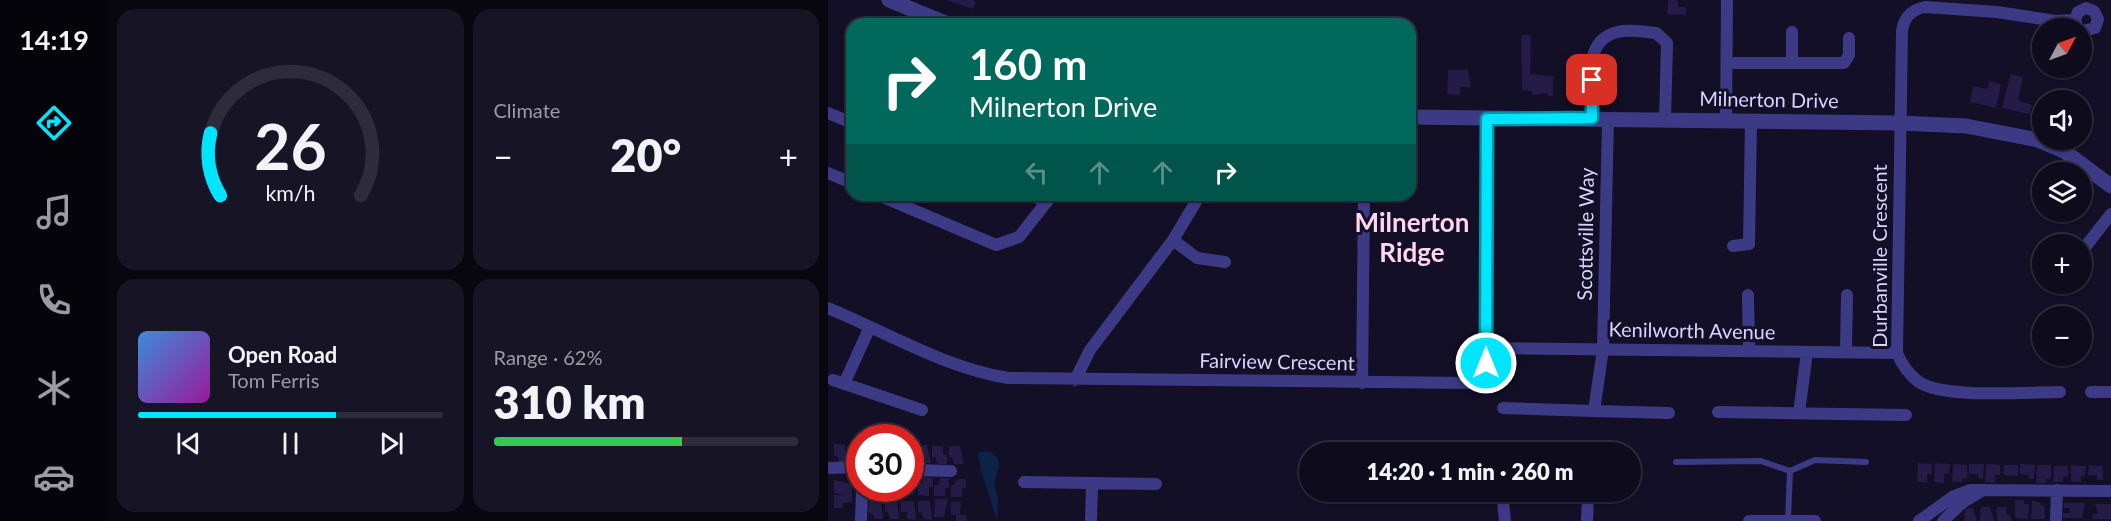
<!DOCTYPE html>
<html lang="en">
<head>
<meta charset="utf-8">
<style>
  :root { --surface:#0e0b1c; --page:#171425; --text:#f1f3f6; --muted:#9b9ba3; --line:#2e2b3b; --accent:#00e5ff }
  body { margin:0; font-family:Lato,sans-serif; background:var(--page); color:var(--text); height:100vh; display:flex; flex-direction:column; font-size:22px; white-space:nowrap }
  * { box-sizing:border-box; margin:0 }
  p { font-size:20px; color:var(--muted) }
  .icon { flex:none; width:33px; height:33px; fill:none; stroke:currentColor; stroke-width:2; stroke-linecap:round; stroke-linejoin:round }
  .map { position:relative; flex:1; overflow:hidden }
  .sheet { display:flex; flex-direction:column; gap:9px; padding:9px; background:#08060f; width:720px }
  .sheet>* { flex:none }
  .hud { position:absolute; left:18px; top:18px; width:570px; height:183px; border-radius:18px; box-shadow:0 2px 4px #0004,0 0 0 2px var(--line); background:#00695c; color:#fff; overflow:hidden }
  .needle { width:39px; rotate:49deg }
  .fabs { position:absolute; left:1204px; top:18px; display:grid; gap:12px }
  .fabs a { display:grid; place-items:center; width:60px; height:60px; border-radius:50%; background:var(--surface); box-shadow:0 2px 4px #0004,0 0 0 2px var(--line); font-size:30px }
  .speed { position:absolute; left:18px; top:424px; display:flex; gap:12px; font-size:30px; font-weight:700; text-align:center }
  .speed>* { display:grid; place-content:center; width:78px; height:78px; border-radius:50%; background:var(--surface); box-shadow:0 2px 4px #0004,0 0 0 2px var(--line); line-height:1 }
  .speed .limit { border:9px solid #d22; background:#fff; color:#111 }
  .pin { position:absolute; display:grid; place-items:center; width:51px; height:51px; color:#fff; margin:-26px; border-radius:12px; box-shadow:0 3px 9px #0006 }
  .me { position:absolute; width:66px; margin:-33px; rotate:0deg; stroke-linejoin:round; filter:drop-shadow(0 0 4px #0008) }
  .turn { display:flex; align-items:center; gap:21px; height:126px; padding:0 24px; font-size:27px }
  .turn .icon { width:78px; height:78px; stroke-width:2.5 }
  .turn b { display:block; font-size:42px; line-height:51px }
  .lanes { display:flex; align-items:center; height:57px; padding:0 24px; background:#0003; justify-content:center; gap:30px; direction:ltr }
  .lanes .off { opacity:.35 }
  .big { font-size:45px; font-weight:800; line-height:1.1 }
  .sheet .card { flex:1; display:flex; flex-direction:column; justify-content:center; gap:9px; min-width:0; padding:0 21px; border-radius:18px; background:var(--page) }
  .sheet .dial { align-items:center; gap:0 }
  .dial svg { height:156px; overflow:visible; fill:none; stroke:var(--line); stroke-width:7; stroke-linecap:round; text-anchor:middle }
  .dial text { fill:var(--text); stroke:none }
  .song { display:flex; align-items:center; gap:18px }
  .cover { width:72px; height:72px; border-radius:9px; background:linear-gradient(135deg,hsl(210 70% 55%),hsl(300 70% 35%)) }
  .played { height:6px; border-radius:3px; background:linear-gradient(90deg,var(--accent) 65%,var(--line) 65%) }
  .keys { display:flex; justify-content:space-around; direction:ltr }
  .heat { display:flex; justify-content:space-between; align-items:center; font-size:33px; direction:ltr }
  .charge { height:9px; border-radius:4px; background:linear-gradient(90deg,#34c759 62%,var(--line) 0) }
  .sheet .tiles { flex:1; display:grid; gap:9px; grid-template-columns:repeat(2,1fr) }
  .trip { position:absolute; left:471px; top:442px; width:342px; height:60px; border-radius:30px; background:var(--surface); box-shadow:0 2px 4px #0004,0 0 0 2px var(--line); font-weight:800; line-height:60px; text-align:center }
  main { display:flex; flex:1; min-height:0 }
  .tabs { display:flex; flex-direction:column; width:108px; justify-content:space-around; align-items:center; background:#06040b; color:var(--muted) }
  .tabs .icon { width:42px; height:42px }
  .tabs .on { color:var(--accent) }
  .tabs b { font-size:27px; color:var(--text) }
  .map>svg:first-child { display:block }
</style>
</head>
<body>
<main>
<nav class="tabs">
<b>14:19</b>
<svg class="icon on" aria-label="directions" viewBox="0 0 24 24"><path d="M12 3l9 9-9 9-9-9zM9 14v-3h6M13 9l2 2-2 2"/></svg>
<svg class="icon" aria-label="music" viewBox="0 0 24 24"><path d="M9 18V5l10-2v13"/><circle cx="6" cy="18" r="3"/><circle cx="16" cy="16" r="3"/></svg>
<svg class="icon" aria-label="phone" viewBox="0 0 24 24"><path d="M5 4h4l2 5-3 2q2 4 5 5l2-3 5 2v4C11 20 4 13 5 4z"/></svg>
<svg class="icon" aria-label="climate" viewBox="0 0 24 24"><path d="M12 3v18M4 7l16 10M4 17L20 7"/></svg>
<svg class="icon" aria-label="car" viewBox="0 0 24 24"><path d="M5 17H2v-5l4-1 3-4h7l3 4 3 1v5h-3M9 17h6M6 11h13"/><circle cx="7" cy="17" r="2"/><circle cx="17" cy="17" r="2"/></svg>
</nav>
<section class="sheet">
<div class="tiles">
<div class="card dial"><svg viewBox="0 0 100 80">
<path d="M14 69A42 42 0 1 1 86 69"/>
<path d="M14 69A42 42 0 0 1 9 37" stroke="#00e5ff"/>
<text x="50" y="56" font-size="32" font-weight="700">26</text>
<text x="50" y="72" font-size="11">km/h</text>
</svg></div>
<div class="card"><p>Climate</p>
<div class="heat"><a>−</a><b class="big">20°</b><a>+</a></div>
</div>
<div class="card">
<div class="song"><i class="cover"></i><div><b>Open Road</b><p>Tom Ferris</p></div></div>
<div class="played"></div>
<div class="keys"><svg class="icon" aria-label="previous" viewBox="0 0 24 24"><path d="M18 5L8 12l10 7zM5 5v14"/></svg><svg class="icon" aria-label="pause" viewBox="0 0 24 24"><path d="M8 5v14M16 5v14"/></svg><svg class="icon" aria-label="next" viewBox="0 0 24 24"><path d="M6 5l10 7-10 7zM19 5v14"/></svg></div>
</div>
<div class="card"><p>Range · 62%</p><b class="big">310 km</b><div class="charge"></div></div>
</div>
</section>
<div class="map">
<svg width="1283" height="521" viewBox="0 0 1283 521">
  <rect width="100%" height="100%" fill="#130f26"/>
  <path fill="#0c2248" d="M156,451L163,452L170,459L171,467L166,484L170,497L169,521C163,497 153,477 150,453Z"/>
  <path fill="#241b47" d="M118,0H145L148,3L145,9Z
    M840,0H850V7H858V15L839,14Z
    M693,35H703L702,74L725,76V96H720V93L704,95V91L694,90Z
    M620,70H640L643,87H632V95L619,94Z
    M1183,74L1195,77L1190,100L1204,105L1201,114L1174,108Z
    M1161,81L1173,84L1168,108L1142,102L1145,86L1160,89Z
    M6,444L17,445V453H21V463H11L9,456H6Z
    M22,444L32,445V462H28L25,456H22Z
    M88,445H99L103,463H93L91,457H88Z
    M104,446H115V455H119V464H110L107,457H104Z
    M121,446H132L136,464H126L124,457H121Z
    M1090,463L1104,464V474H1099V483L1089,482Z
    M1107,463L1122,464L1121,474H1116V483L1106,482Z
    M1125,464L1139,465V479L1134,478V482H1124Z
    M1141,464H1156L1155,479L1150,478V474H1141Z
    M1158,464L1172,465V475H1167V483L1157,482Z
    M1192,464L1207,465L1206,479H1201V475L1192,474Z
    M1176,465H1190V476L1175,475Z
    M1209,465H1223V479H1218V483H1208Z
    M1243,465L1258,466L1257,477L1253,476V482L1243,481Z
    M1261,465L1275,466V480H1269V475H1260Z
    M1226,466H1240V477L1236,476L1235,482H1225Z
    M82,477L89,478L85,495H74V489H82Z
    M96,477L105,478V487H101V496L90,495V484H93Z
    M112,478H121V488H117V496H106V485H110Z
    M129,479H138V488H134V497H123V485H126Z
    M6,480L24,484V502L15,503V508H6V495H15L6,493Z
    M107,499H120L116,517H106Z
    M41,500H53L55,519H46V515L40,512Z
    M57,500L69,501L71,519H62L60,512H57Z
    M1187,500H1196V504H1201L1200,519L1187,518Z
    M73,501H86L88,520L79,519V512H73Z
    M90,501H102L104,520L96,519L93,512H90Z
    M1204,501L1212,502L1213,505L1217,506V519H1203Z
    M123,502H133L132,515H138V521H128V515H123Z
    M1236,503H1257L1254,518H1235V513H1242V508H1236Z
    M1267,504H1283V519H1265V514H1270Z
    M1153,507H1162L1166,521H1152Z
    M1169,507H1179L1178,514L1183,516V521H1169Z
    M1137,508H1145L1149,521H1136Z"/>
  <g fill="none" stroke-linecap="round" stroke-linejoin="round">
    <path stroke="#3d3a85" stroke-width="6" d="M848,462L933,461L962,471L987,460L1038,462
      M960,520L962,471"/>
    <path stroke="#3d3a85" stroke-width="12" d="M1250,28L1247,20L1250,12L1258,8L1266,11L1270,19L1267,28L1254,31
      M900,63H1016L1021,55V38
      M964,63V32
      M0,113L24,123
      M764,118C764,90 752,40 790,32C801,29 817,32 828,33L839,43L837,120
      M780,119L775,349L766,411L841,413
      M898,121L899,0
      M0,173L24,183
      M50,195L168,245L191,237L224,195
      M201,195L219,202
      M345,240L369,258L397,262
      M905,246L921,244L923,121
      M1254,251L1283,214
      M920,295L921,351
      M0,308C60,333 115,367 180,378L640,383L651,375L658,363L659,119
      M658,348L1069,353
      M1018,352L1019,295
      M5,380L94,410
      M247,380L262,350L345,240L372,195
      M534,383L536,195
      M16,384L41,329
      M1232,392C1200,392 1115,399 1091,382C1080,374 1074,365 1069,353L1074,31C1076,17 1083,10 1097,7L1169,12L1228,21L1247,20
      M1263,392H1283
      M675,408L766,411
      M890,412L1078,415
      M971,413L979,352
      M0,468L32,467
      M82,470L123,471
      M196,482L328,484
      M674,492L677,521
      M33,521L34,489
      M263,521L264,485
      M759,521L760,492
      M921,521H987
      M1091,521L1126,496L1142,490L1283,491
      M1115,521L1134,503L1152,492
      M1228,521L1229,490"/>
    <path stroke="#3d3a85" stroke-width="15" d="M61,0L120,24
      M582,117L1072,123L1138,126L1210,140L1236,151L1283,186"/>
  </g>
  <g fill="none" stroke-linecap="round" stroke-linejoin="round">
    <g stroke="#0095a6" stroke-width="15">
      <path id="route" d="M658,363L659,119L764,118V80"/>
    </g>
    <use href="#route" stroke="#00e5ff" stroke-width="10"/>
  </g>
  <g text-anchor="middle" stroke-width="6" stroke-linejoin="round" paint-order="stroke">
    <g font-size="20" fill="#d9d4ff" stroke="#130f26">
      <text transform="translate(941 100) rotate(1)" y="7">Milnerton Drive</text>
      <text transform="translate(758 234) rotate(-89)" y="7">Scottsville Way</text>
      <text transform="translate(1052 256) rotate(-90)" y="7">Durbanville Crescent</text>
      <text transform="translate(864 331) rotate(1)" y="7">Kenilworth Avenue</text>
      <text transform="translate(449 362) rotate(1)" y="7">Fairview Crescent</text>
    </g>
    <g font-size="26" font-weight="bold" fill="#ffd6f0" stroke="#130f26">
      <text x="584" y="232">Milnerton<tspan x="584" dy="30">Ridge</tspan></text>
    </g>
  </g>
</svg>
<div class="fabs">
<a><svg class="needle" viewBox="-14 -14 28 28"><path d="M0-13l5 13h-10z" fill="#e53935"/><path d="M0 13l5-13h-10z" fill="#9b9ba3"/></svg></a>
<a><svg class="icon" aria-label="sound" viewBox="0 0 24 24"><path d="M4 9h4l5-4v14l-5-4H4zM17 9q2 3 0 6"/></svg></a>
<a><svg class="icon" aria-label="layers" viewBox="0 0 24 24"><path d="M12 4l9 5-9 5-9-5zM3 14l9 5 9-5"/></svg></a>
<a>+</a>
<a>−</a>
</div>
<div class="speed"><div class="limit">30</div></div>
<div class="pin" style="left:764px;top:80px;background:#d93025"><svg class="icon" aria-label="arrive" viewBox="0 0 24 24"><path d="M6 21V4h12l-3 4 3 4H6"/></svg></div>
<svg class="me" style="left:658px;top:363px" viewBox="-20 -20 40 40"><circle r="17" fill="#00e5ff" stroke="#fff" stroke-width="3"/><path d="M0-11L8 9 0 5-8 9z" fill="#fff"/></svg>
<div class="trip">14:20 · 1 min · 260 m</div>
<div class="hud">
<div class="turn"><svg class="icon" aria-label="right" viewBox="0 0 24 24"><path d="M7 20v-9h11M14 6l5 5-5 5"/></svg><div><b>160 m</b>Milnerton Drive</div></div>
<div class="lanes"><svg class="icon off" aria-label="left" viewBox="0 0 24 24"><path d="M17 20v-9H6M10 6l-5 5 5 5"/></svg><svg class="icon off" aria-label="ahead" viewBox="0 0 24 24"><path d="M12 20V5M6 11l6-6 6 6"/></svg><svg class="icon off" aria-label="ahead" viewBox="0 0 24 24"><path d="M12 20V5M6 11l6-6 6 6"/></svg><svg class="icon" aria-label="right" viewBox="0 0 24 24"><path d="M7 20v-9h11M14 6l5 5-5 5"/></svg></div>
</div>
</div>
</main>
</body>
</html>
